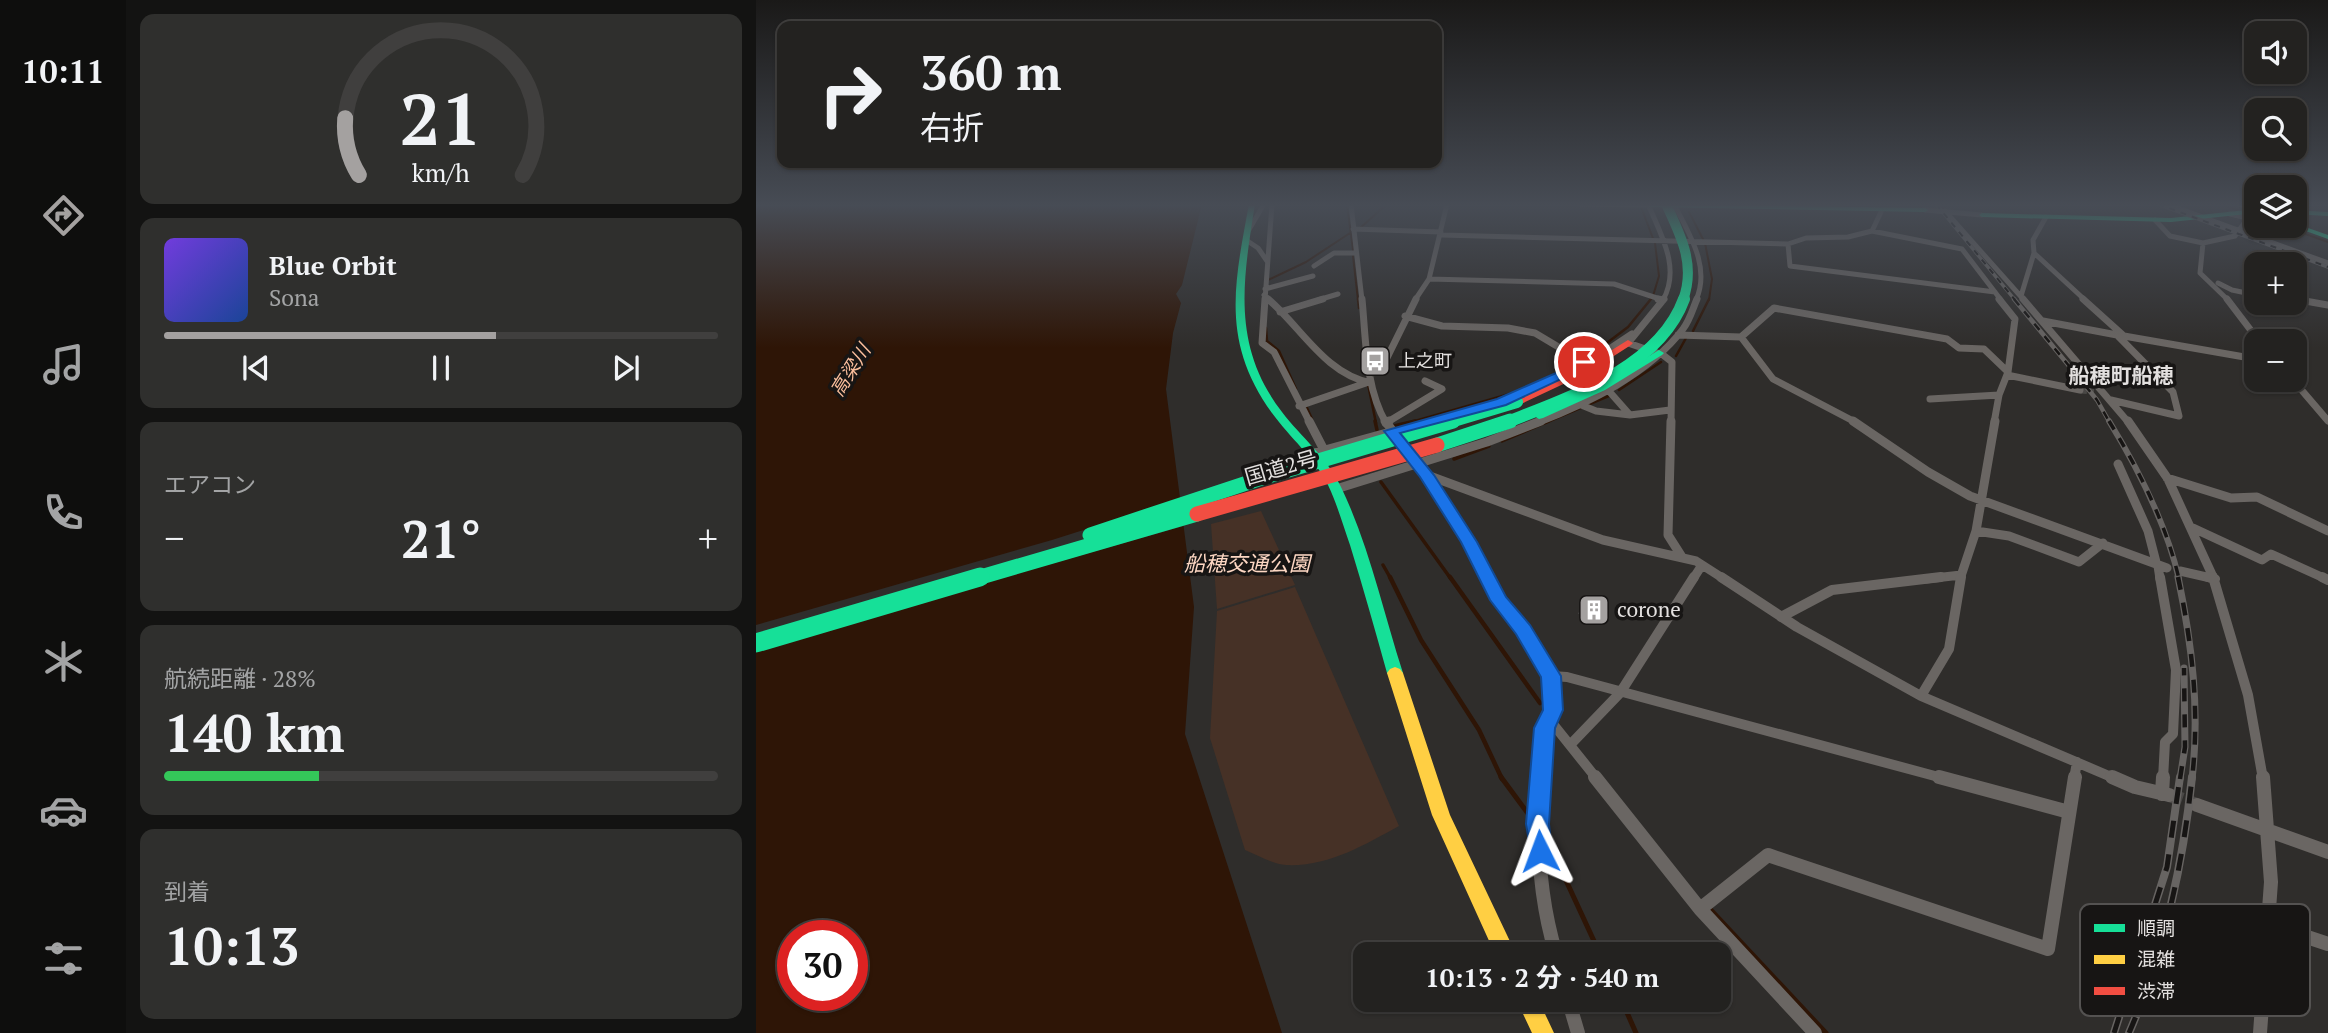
<!DOCTYPE html>
<html lang="ja">
<head>
<meta charset="utf-8">
<style>
  :root { --surface:#232220; --page:#2f2f2d; --text:#f1f3f6; --muted:#a3a4a5; --line:#403f3e; --accent:#a4a1a0 }
  body { margin:0; font-family:"PT Serif","Noto Sans JP",serif; background:var(--page); color:var(--text); height:100vh; display:flex; flex-direction:column; font-size:26px; white-space:nowrap }
  * { box-sizing:border-box; margin:0 }
  p { font-size:23px; color:var(--muted) }
  .icon { flex:none; width:38px; height:38px; fill:none; stroke:currentColor; stroke-width:2; stroke-linecap:round; stroke-linejoin:round }
  .map { position:relative; flex:1; overflow:hidden }
  .side { display:flex; flex-direction:column; gap:14px; padding:14px; background:#131312; width:630px }
  .side>* { flex:none }
  .hud { position:absolute; left:21px; top:21px; width:665px; height:147px; border-radius:14px; box-shadow:0 2px 5px #0004,0 0 0 2px var(--line); background:#232220; color:var(--text); overflow:hidden }
  .buttons { position:absolute; left:1488px; top:21px; display:grid; gap:14px }
  .buttons a { display:grid; place-items:center; width:63px; height:63px; border-radius:14px; background:var(--surface); box-shadow:0 2px 5px #0004,0 0 0 2px var(--line); font-size:35px }
  .speed { position:absolute; left:21px; top:920px; display:flex; gap:14px; font-size:35px; font-weight:700; text-align:center }
  .speed>* { display:grid; place-content:center; width:91px; height:91px; border-radius:50%; background:var(--surface); box-shadow:0 2px 5px #0004,0 0 0 2px var(--line); line-height:1 }
  .speed .limit { border:10px solid #d22; background:#fff; color:#111 }
  .pin { position:absolute; display:grid; place-items:center; width:60px; height:60px; color:#fff; margin:-30px; border:4px solid #fff; border-radius:50%; box-shadow:0 2px 7px #0007 }
  .me { position:absolute; width:77px; margin:-38px; rotate:357deg; stroke-linejoin:round; filter:drop-shadow(0 0 5px #0008) }
  .turn { display:flex; align-items:center; gap:24px; height:147px; padding:0 28px; font-size:32px }
  .turn .icon { width:91px; height:91px; stroke-width:2.5 }
  .turn b { display:block; font-size:49px; line-height:60px }
  .big { font-size:52px; font-weight:700; line-height:1.1 }
  .side .card { flex:1; display:flex; flex-direction:column; justify-content:center; gap:10px; min-width:0; padding:0 24px; border-radius:14px; background:var(--page) }
  .side .dial { align-items:center; gap:0 }
  .dial svg { height:182px; overflow:visible; fill:none; stroke:var(--line); stroke-width:7; stroke-linecap:round; text-anchor:middle }
  .dial text { fill:var(--text); stroke:none }
  .song { display:flex; align-items:center; gap:21px }
  .cover { width:84px; height:84px; border-radius:10px; background:linear-gradient(135deg,hsl(260 70% 55%),hsl(220 70% 35%)) }
  .played { height:7px; border-radius:4px; background:linear-gradient(90deg,var(--accent) 60%,var(--line) 60%) }
  .keys { display:flex; justify-content:space-around; direction:ltr }
  .heat { display:flex; justify-content:space-between; align-items:center; font-size:38px; direction:ltr }
  .charge { height:10px; border-radius:5px; background:linear-gradient(90deg,#34c759 28%,var(--line) 0) }
  .trip { position:absolute; left:597px; top:942px; width:378px; height:70px; border-radius:14px; background:var(--surface); box-shadow:0 2px 5px #0004,0 0 0 2px var(--line); font-weight:700; line-height:70px; text-align:center }
  main { display:flex; flex:1; min-height:0 }
  .menu { display:flex; flex-direction:column; width:126px; justify-content:space-around; align-items:center; background:#0e0e0d; color:var(--muted) }
  .menu .icon { width:49px; height:49px }
  .menu .current { color:var(--accent) }
  .menu b { font-size:32px; color:var(--text) }
  .map>svg:first-child { display:block }
</style>
</head>
<body>
<main>
<nav class="menu">
<b>10:11</b>
<svg class="icon current" aria-label="directions" viewBox="0 0 24 24"><path d="M12 3l9 9-9 9-9-9zM9 14v-3h6M13 9l2 2-2 2"/></svg>
<svg class="icon" aria-label="music" viewBox="0 0 24 24"><path d="M9 18V5l10-2v13"/><circle cx="6" cy="18" r="3"/><circle cx="16" cy="16" r="3"/></svg>
<svg class="icon" aria-label="phone" viewBox="0 0 24 24"><path d="M5 4h4l2 5-3 2q2 4 5 5l2-3 5 2v4C11 20 4 13 5 4z"/></svg>
<svg class="icon" aria-label="climate" viewBox="0 0 24 24"><path d="M12 3v18M4 7l16 10M4 17L20 7"/></svg>
<svg class="icon" aria-label="car" viewBox="0 0 24 24"><path d="M5 17H2v-5l4-1 3-4h7l3 4 3 1v5h-3M9 17h6M6 11h13"/><circle cx="7" cy="17" r="2"/><circle cx="17" cy="17" r="2"/></svg>
<svg class="icon" aria-label="filters" viewBox="0 0 24 24"><path d="M4 7h16M4 17h16"/><circle cx="9" cy="7" r="2"/><circle cx="15" cy="17" r="2"/></svg>
</nav>
<section class="side">
<div class="card dial"><svg viewBox="0 0 100 80">
<path d="M14 69A42 42 0 1 1 86 69"/>
<path d="M14 69A42 42 0 0 1 8 44" stroke="#a4a1a0"/>
<text x="50" y="56" font-size="32" font-weight="700">21</text>
<text x="50" y="72" font-size="11">km/h</text>
</svg></div>
<div class="card">
<div class="song"><i class="cover"></i><div><b>Blue Orbit</b><p>Sona</p></div></div>
<div class="played"></div>
<div class="keys"><svg class="icon" aria-label="previous" viewBox="0 0 24 24"><path d="M18 5L8 12l10 7zM5 5v14"/></svg><svg class="icon" aria-label="pause" viewBox="0 0 24 24"><path d="M8 5v14M16 5v14"/></svg><svg class="icon" aria-label="next" viewBox="0 0 24 24"><path d="M6 5l10 7-10 7zM19 5v14"/></svg></div>
</div>
<div class="card"><p>エアコン</p>
<div class="heat"><a>−</a><b class="big">21°</b><a>+</a></div>
</div>
<div class="card"><p>航続距離 · 28%</p><b class="big">140 km</b><div class="charge"></div></div>
<div class="card"><p>到着</p><b class="big">10:13</b></div>
</section>
<div class="map">
<svg width="1572" height="1033" viewBox="0 0 1572 1033">
  <rect width="100%" height="100%" fill="#2f2d2b"/>
  <path fill="#463126" d="M505,511L539,585L461,609L455,524Z
    M539,587L643,826C608,845 572,867 530,865C517,864 501,855 489,850L454,738L461,611Z"/>
  <path fill="#2e1506" fill-rule="evenodd" d="M0,204H446L426,285L420,294L425,303L417,333L410,389L438,607L429,734L526,1033H0ZM37,936H96V996H37Z"/>
  <path fill="#2f2d2b" d="M428,498L431,525L0,648V625L296,540Z"/>
  <g fill="none" stroke-linecap="round" stroke-linejoin="round">
    <path stroke="#2e1506" stroke-width="2" d="M591,204L597,250
      M1185,204L1190,210
      M1464,204L1482,210
      M885,207L898,241
      M933,212L948,241
      M1527,226L1572,242
      M603,229L631,204
      M949,243L956,279L953,300
      M597,256L602,300
      M512,280L550,262L594,233
      M897,296L903,276L899,243"/>
    <path stroke="#2e1506" stroke-width="2.5" d="M602,299L603,308
      M510,328L511,341L523,351L540,389
      M937,331L953,299
      M920,356L930,338
      M831,358L872,327L895,299
      M809,370L824,362
      M612,384L620,423
      M863,390L905,362
      M551,408L556,419
      M652,423L764,391
      M789,423L855,395"/>
    <path stroke="#2e1506" stroke-width="3.5" d="M619,421L621,430
      M638,426L659,421
      M746,441L793,421
      M698,459L733,446
      M625,482L695,579
      M627,565L635,579"/>
    <path stroke="#2e1506" stroke-width="4.5" d="M634,577L665,640L723,730L746,779
      M694,577L784,703"/>
    <path stroke="#2e1506" stroke-width="5" d="M745,777L776,819
      M789,835L844,954
      M952,907L1070,1033
      M865,999L880,1033"/>
    <path stroke="#4a4846" stroke-width="7" stroke-dasharray="7 3.5" stroke-linecap="butt" d="M1324,390L1338,391"/>
    <path stroke="#4a4846" stroke-width="14" stroke-dasharray="14 7" stroke-linecap="butt" d="M1413,795L1441,805"/>
    <path stroke="#6a6663" stroke-width="5" d="M595,204L606,300
      M823,204L893,205
      M892,204C905,235 925,268 907,300
      M918,204C933,234 955,267 940,300
      M1411,204L1572,263
      M1169,210L1226,215
      M1189,211L1268,300
      M1474,214L1500,220
      M1290,217L1277,240L1278,253L1329,300
      M1399,220L1414,236L1447,243
      M597,229L685,232
      M1116,231L1125,212
      M491,233L508,204
      M686,235L1032,244L1050,238L1092,237L1116,231L1206,249L1245,300
      M490,240L502,248L511,261
      M1032,244L1034,266L1239,292
      M558,266L578,253H600
      M673,279L858,284L907,300
      M1462,283L1476,290L1500,295
      M509,289L557,276
      M508,295L514,300
      M1265,296L1278,253
      M1538,299L1545,300
      M509,300L516,204
      M562,300L582,294
      M659,300L673,279L691,204
      M1472,300L1444,273L1447,243L1479,236L1491,219"/>
    <path stroke="#6a6663" stroke-width="7" d="M509,299L506,343L518,352L554,423
      M512,299C545,327 569,374 615,383
      M606,299C610,339 609,387 630,423
      M902,299L907,300
      M908,299L872,343L907,355L916,362L915,423
      M1267,299L1373,423
      M1327,299L1368,336L1500,359
      M1471,299L1503,341
      M1538,299L1572,305
      M524,312L567,299
      M649,316L686,326L752,328L779,333L831,364
      M1287,321L1361,335L1417,392L1423,416L1355,400
      M922,335L985,337L1017,379L1101,423
      M985,337L1018,308L1191,339L1203,348L1228,349L1252,372
      M614,374L625,370L660,299
      M1251,375L1324,390
      M1537,380L1572,421
      M852,390L874,415L914,410
      M753,399L831,364L876,334
      M1174,399L1243,395
      M823,404L840,411L874,415
      M543,406L610,383
      M630,423L686,389L669,381
      M781,423C832,403 893,374 927,329C934,320 937,308 941,299
      M1238,423L1243,395L1252,372L1259,319L1243,299"/>
    <path stroke="#6a6663" stroke-width="9" d="M553,421L568,450
      M629,421L671,475L732,579
      M915,421L912,535L926,557
      M1097,421L1172,472L1214,496L1411,568
      M1372,421L1412,479L1458,579
      M630,423L633,421
      M558,453L638,431
      M1362,464L1392,531L1400,562
      M671,475L847,540L940,561L968,579
      M1411,478L1475,498L1501,497L1572,531
      M580,489L731,442L785,421
      M1437,528L1506,560L1515,554L1570,579
      M1220,531L1253,536L1323,562L1347,543
      M1402,566L1404,579
      M1424,571L1459,579
      M937,579L946,565
      M1170,579L1205,575
      M1204,579L1220,531L1239,421"/>
    <path stroke="#6a6663" stroke-width="10" d="M731,577L795,676L797,710L788,728L784,779
      M965,577L1041,627L1165,696L1360,779
      M1404,577L1420,670L1417,734L1409,742L1407,779
      M1452,577L1459,579
      M1457,577L1492,695L1507,779
      M1566,577L1572,580
      M1025,617L1076,590L1185,577
      M795,676L811,677L1190,779
      M1165,696L1193,649L1205,577
      M793,719L841,779
      M814,745L864,693L938,577
      M1318,779L1321,762"/>
    <path stroke="#6a6663" stroke-width="14" d="M784,777C780,835 783,898 800,954
      M839,777L944,909L1059,1033
      M1183,777L1313,812
      M1356,777L1379,787L1413,795
      M1406,794L1407,777
      M1441,805L1572,852
      M944,909L1012,855L1292,949L1319,777
      M1512,924L1572,944
      M812,999L822,1033
      M1504,1033L1515,882L1507,777"/>
    <path fill="#16e098" fill-rule="evenodd" d="M493,204H499C487,280 475,346 526,412C545,437 571,457 585,487C613,545 627,611 647,673L644,677L639,679L634,677L631,673C619,630 607,587 594,545C587,525 581,504 572,485C558,457 534,438 516,413C465,342 478,285 493,204Z
      M890,204L1169,208L1172,210L1169,212L893,207Z
      M1500,209V213L1415,222L1226,217L1223,215L1226,213L1415,218Z
      M1538,210L1572,212V216L1538,214Z
      M1538,223L1572,235V239L1536,226H1538Z
      M903,350L908,353L906,355L849,390L787,418L783,419L778,416L843,386Z"/>
    <path fill="#ffcf43" fill-rule="evenodd" d="M1477,204H1485L1500,209V213Z
      M639,667L644,669L647,673L694,815L760,954H739L676,815L631,673L634,669Z
      M760,999H782L798,1033H776Z"/>
    <path fill="#f24e42" fill-rule="evenodd" d="M872,340L877,343L875,345L833,372L765,404L761,405L756,402L827,368Z"/>
    <g stroke="#676462" stroke-width="3.5">
      <path id="rail-far4" d="M1180,204L1259,300
        M1402,204L1572,267"/>
    </g>
    <g stroke="#676462" stroke-width="4.5">
      <path id="rail-far3" d="M1258,299L1341,400L1354,423"/>
    </g>
    <g stroke="#676462" stroke-width="6">
      <path id="rail-far2" d="M1353,421C1383,470 1410,523 1423,579"/>
    </g>
    <g stroke="#676462" stroke-width="7">
      <path id="rail-far1" d="M1422,577C1436,644 1444,710 1436,779
        M1424,779L1429,747L1428,668"/>
    </g>
    <g stroke="#676462" stroke-width="8">
      <path id="rail" d="M1358,1033L1411,867L1424,777
        M1373,1033C1408,952 1427,865 1436,777"/>
    </g>
    <use href="#rail-far4" stroke="#171514" stroke-width="2" stroke-dasharray="6" stroke-linecap="butt"/>
    <use href="#rail-far3" stroke="#171514" stroke-width="2.5" stroke-dasharray="8" stroke-linecap="butt"/>
    <use href="#rail-far2" stroke="#171514" stroke-width="3.5" stroke-dasharray="10" stroke-linecap="butt"/>
    <use href="#rail-far1" stroke="#171514" stroke-width="4.5" stroke-dasharray="13" stroke-linecap="butt"/>
    <use href="#rail" stroke="#171514" stroke-width="5" stroke-dasharray="17" stroke-linecap="butt"/>
    <path stroke="#16e098" stroke-width="10" d="M910,204C925,236 940,265 927,300"/>
    <path stroke="#16e098" stroke-width="12" d="M691,423L761,402
      M749,423C812,398 903,368 928,299"/>
    <path stroke="#16e098" stroke-width="15" d="M681,445L754,421
      M334,535L512,476L697,421
      M218,579L441,514"/>
    <path stroke="#16e098" stroke-width="19" d="M0,643L224,577"/>
    <path stroke="#f24e42" stroke-width="15" d="M441,514L681,445"/>
  </g>
  <path fill="#4a4f51" d="M845,603L844,609L832,623L824,619V613Z"/>
  <path fill="#383b3b" d="M845,603L844,609L832,623L833,617Z"/>
  <path fill="#5a5f60" stroke="#707374" stroke-width="2" d="M837,600L845,603L837,612L833,617L824,613Z"/>
  <linearGradient id="sky" x2="0" y2="1"><stop stop-color="#1a1918"/><stop offset="0.59" stop-color="#474c55"/><stop offset="1" stop-color="#474c55" stop-opacity="0"/></linearGradient>
  <rect width="1572" height="348" fill="url(#sky)"/>
  <path fill="#1a73e8" stroke="#114b97" stroke-width="2" d="M824,360H832L837,364L750,405L644,433L678,475L721,542L750,597L774,625L805,676L807,710L799,728L793,824L796,851L793,859L784,862L776,859L770,824L778,728L787,710L785,677L760,634L734,600L705,542L664,477L628,431L741,399L823,363Z"/>
  <defs>
    <g id="bus-square" transform="scale(1.575)"><rect x="-9" y="-9" width="18" height="18" rx="4" fill="#a4a1a0" stroke="#171514"/><path d="M-5-6H5V4H4V6H2V4H-2V6H-4V4H-5ZM-3.5-4V0h7V-4ZM-3.5 1.2v1.5H-2V1.2ZM2 1.2v1.5H3.5V1.2Z" fill="#fff"/></g>
    <g id="building-square" transform="scale(1.575)"><rect x="-9" y="-9" width="18" height="18" rx="4" fill="#a4a1a0" stroke="#171514"/><path d="M-4-6H4V6H1V3H-1V6H-4ZM-2.5-4.3h1.7v1.8h-1.7ZM.8-4.3h1.7v1.8H.8ZM-2.5-1h1.7V.8h-1.7ZM.8-1h1.7V.8H.8Z" fill="#fff"/></g>
  </defs>
  <g fill-rule="evenodd">
    <use href="#bus-square" x="619" y="361"/>
    <use href="#building-square" x="838" y="610"/>
  </g>
  <g text-anchor="middle" stroke-width="7" stroke-linejoin="round" paint-order="stroke">
    <g font-size="18" fill="#e3e0df" stroke="#171514" text-anchor="start">
      <text x="642" y="367">上之町</text>
    </g>
    <g font-size="19" font-style="italic" fill="#fabe9c" stroke="#171514">
      <text transform="translate(94 370) rotate(-58)" y="7">高梁川</text>
    </g>
    <g font-size="21" font-weight="bold" fill="#e3e0df" stroke="#171514">
      <text x="1365" y="383">船穂町船穂</text>
    </g>
    <g font-size="21" fill="#e3e0df" stroke="#171514">
      <text transform="translate(525 468) rotate(-16)" y="7">国道2号</text>
    </g>
    <g font-size="21" font-style="italic" fill="#fdd7c3" stroke="#171514">
      <text x="491" y="571">船穂交通公園</text>
    </g>
    <g font-size="21" fill="#e3e0df" stroke="#171514" text-anchor="start">
      <text x="861" y="617">corone</text>
    </g>
  </g>
  <rect x="1324" y="904" width="230" height="112" rx="10" fill="#171514" stroke="#545251" stroke-width="2"/>
  <rect x="1338" y="924" width="31" height="8" fill="#16e098"/>
  <rect x="1338" y="955" width="31" height="9" fill="#ffcf43"/>
  <rect x="1338" y="987" width="31" height="8" fill="#f24e42"/>
  <g font-size="19" fill="#e3e0df">
    <text x="1381" y="935">順調</text>
    <text x="1381" y="966">混雑</text>
    <text x="1381" y="998">渋滞</text>
  </g>
</svg>
<div class="buttons">
<a><svg class="icon" aria-label="sound" viewBox="0 0 24 24"><path d="M4 9h4l5-4v14l-5-4H4zM17 9q2 3 0 6"/></svg></a>
<a><svg class="icon" aria-label="search" viewBox="0 0 24 24"><circle cx="10" cy="10" r="6"/><path d="M15 15l6 6"/></svg></a>
<a><svg class="icon" aria-label="layers" viewBox="0 0 24 24"><path d="M12 4l9 5-9 5-9-5zM3 14l9 5 9-5"/></svg></a>
<a>+</a>
<a>−</a>
</div>
<div class="speed"><div class="limit">30</div></div>
<div class="pin" style="left:828px;top:362px;background:#d93025"><svg class="icon" aria-label="arrive" viewBox="0 0 24 24"><path d="M6 21V4h12l-3 4 3 4H6"/></svg></div>
<svg class="me" style="left:784px;top:851px" viewBox="-20 -20 40 40"><path d="M0-17L14 15 0 8-14 15z" fill="#1a73e8" stroke="#fff" stroke-width="4"/></svg>
<div class="trip">10:13 · 2 分 · 540 m</div>
<div class="hud">
<div class="turn"><svg class="icon" aria-label="right" viewBox="0 0 24 24"><path d="M7 20v-9h11M14 6l5 5-5 5"/></svg><div><b>360 m</b>右折</div></div>
</div>
</div>
</main>
</body>
</html>
